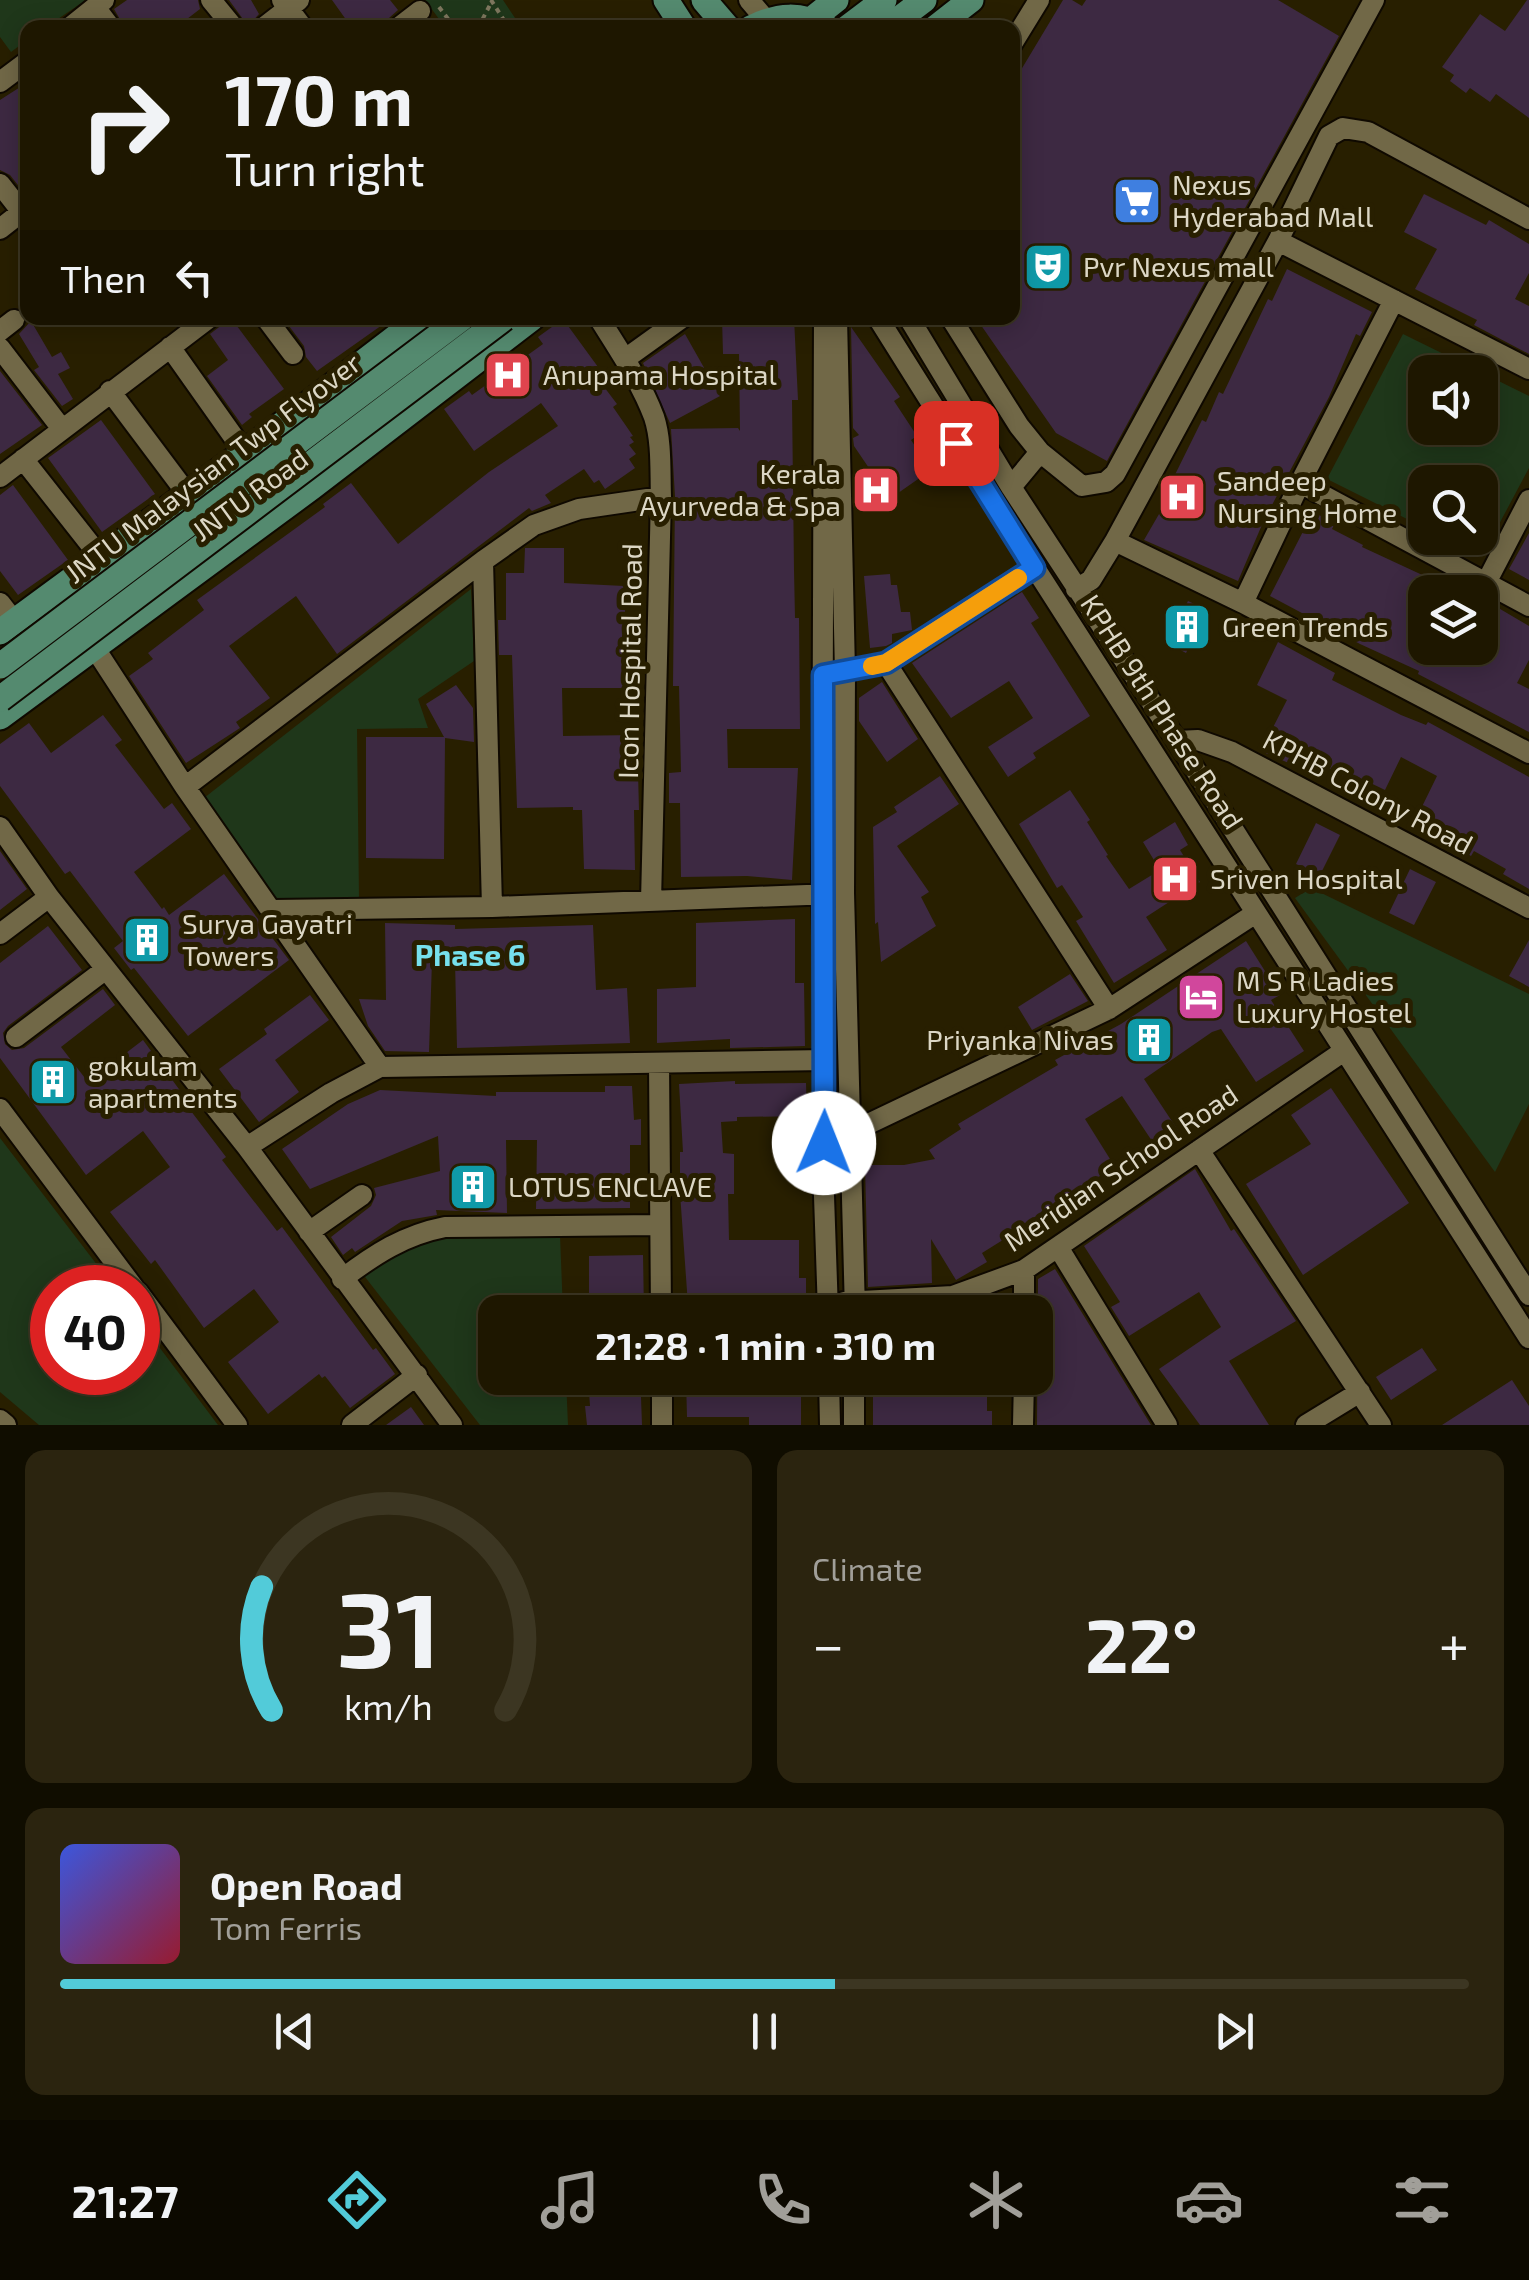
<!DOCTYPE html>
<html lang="en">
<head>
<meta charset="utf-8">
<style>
  :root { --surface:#1e1700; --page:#2b240f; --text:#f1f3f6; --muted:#a19f99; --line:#3c3622; --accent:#52cbd9 }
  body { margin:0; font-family:"Exo 2",sans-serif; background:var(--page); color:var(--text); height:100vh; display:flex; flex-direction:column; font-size:38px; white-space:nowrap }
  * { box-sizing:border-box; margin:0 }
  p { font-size:32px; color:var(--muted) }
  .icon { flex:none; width:55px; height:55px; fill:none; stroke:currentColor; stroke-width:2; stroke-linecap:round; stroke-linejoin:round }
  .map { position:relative; height:1425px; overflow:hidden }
  .panel { display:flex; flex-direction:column; gap:25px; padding:25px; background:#100d00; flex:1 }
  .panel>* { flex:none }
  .hud { position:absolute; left:20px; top:20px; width:1000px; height:305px; border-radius:20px; box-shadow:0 5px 25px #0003,0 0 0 2px var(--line); background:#1e1700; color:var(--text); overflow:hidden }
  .controls { position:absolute; left:1408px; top:355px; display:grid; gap:20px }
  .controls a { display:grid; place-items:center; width:90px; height:90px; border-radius:20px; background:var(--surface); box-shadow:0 5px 25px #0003,0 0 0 2px var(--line); font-size:50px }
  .speed { position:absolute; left:30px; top:1265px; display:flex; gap:20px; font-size:50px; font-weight:700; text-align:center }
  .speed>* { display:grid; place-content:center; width:130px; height:130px; border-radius:50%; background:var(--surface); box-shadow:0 5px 25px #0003,0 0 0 2px var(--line); line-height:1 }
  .speed .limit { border:15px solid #d22; background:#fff; color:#111 }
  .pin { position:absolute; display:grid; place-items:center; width:85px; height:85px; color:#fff; margin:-42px; border-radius:20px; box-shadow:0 5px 15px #0006 }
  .me { position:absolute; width:110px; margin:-55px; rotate:1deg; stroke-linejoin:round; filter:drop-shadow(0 0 8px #0008) }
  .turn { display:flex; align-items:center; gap:35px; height:210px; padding:0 40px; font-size:45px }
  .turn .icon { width:130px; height:130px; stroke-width:2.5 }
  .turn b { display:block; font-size:70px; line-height:85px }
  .then { display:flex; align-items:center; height:95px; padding:0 40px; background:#0003; gap:20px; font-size:38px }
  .big { font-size:75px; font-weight:700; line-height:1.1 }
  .panel .widget { flex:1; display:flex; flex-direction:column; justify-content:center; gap:15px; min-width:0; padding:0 35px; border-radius:20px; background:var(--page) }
  .panel .dial { align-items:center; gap:0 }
  .dial svg { height:260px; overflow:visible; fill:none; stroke:var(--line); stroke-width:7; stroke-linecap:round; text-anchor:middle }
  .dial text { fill:var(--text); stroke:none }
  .song { display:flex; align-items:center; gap:30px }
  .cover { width:120px; height:120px; border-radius:15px; background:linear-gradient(135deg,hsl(230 70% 55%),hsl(350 70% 35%)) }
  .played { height:10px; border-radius:5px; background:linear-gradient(90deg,var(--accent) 55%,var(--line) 55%) }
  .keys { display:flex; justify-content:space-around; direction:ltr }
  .heat { display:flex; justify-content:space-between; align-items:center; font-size:55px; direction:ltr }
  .panel .tiles { flex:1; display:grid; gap:25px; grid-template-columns:1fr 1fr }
  .widget:last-child { grid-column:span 2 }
  .trip { position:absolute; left:478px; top:1295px; width:575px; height:100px; border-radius:20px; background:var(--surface); box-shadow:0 5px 25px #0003,0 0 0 2px var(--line); font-weight:700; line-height:100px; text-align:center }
  .tab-bar { display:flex; height:160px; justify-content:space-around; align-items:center; background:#0c0900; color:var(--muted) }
  .tab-bar .icon { width:70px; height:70px }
  .tab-bar .on { color:var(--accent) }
  .tab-bar b { font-size:45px; color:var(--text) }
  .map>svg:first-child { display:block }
</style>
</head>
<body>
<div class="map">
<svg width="1529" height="1425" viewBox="0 0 1529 1425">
  <rect width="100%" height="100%" fill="#281f00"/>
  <path fill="#1f371a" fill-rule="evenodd" d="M0,0H86L46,27L28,28L27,40L11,52L0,37Z
    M425,0H503L521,27H445Z
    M1403,334L1529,396V468L1482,556L1444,538H1480V482H1425V528L1327,479ZM1480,372V428H1425V372Z
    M471,589L474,661L418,699L428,728L357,729L359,898L277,900L204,798Z
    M1311,888L1529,994V1104L1495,1172L1295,898Z
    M0,1138L114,1287L52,1288V1372H138V1319L218,1425H39L0,1392Z
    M436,1235H560L563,1312H495V1378H566L568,1425H480L362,1273L380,1259Z"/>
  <path fill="#3d2942" d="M127,0H198L200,9L187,19L193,28H125L114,9Z
    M229,0H251L259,14L248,26Z
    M332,0H390L398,10L389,18L385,28H352Z
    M1063,0H1072L1082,6L1086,0H1278L1339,36L1107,461L1056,433L976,318H1012V85Z
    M1527,0H1529V118L1496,94L1490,102L1470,88L1466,93L1450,81L1454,75L1442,67L1480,14L1505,31Z
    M28,82V193L25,194L10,175L0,170V100Z
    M1424,194L1486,225L1489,220L1529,244V273L1515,299L1529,306V354L1474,325L1477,320L1415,289L1437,249L1404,232Z
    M1287,269L1372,312L1360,336L1356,334L1329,397L1264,520L1238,581L1144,540L1166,502L1162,501L1202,420L1206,422L1219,392L1223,394L1268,299L1272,301Z
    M231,318L284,389L249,414L252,417L242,425L207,376L228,360L210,334Z
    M283,318H392L317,371L306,357L304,346Z
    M722,318H794L798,400H792L794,570L795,618H799L800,729H727L728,768H798L792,880L747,876L681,877L680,803H669V773L681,772L679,686H673L675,497L671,429L738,428L740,431L739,354H723Z
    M563,319L598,367L592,371L617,404L613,407L633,436L630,437L634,442L629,445L636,454L629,459L635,468L605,489L599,480L594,483L584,469L545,495L551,503L532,511L529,508L337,654L296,596L229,646L270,698L236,722L240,728L186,763L129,676L153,659L148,653L204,610L197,600L325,507L323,504L351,483L398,544L489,472L558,426L541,403L474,451L444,409L469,391L472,395L543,344L538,337Z
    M31,321L52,357L61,352L70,368L58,374L73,399L62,406L34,370L39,367L19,334Z
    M851,327L900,397L894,401L917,436L911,440L931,470L881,505L864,481L873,474L854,446L853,438L859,435L853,428Z
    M685,334L720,396L670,423L643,363Z
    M0,371L42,425L0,454Z
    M101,420L155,494L102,532L48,458Z
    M13,485L68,560L18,595L0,571V495Z
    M1313,512L1335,523L1332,529L1363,545L1362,547L1459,592H1425V648H1450L1480,662V605L1493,611L1495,606L1529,626V660L1517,683L1529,689V732L1418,674L1419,671L1360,644L1270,596Z
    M1529,533V580L1509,569Z
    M525,548H564V583L624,586L628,688H562L563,736L637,735L639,810H634L635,870L584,869L582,810H573V807L517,808L512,655H499L498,620H506V573H524Z
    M890,574L891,585H897L901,612H910L912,630L892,634V643L886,646L870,648L864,576Z
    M1022,592L1039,618L1031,623L1090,716L1033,753L1036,758L1008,777L988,747L1033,718L1009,681L951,718L912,663Z
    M1188,601L1207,610L1186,653L1167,643Z
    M1278,642L1335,673L1332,680L1401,715L1426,725L1428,722L1529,777V889L1503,874L1506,869L1474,851L1471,856L1444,840L1446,837L1415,821L1437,776L1401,757L1385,790L1358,777L1356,782L1326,767L1321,777L1261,751L1287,700L1257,685Z
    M882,682L918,739L887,762L859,721V698Z
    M456,685L473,708L474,742L445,738L444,859L366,858V737H444L426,704Z
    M103,715L122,740L115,745L164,809L172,803L191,829L134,872L162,909L164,907L169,915L224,874L289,960L188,1036L134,968L131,970L114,948L123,941L70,871L65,874L0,786V744L29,723L51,753Z
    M940,776L959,804L897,846L929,892L921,897L936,926L881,962L878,922L875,924L873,827L897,812L894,807Z
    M1070,790L1090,820L1087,822L1108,855L1106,856L1129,889L1160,870L1143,842L1175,822L1188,845L1180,850L1200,882L1146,917L1167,950L1114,983L1076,921L1083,917L1062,885L1057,888L1019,824Z
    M1316,823L1340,835L1320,875L1296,864Z
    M0,851L27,889L0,910Z
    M1410,869L1436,882L1414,925L1389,913Z
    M795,919V983H804L805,1046L730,1048V1039L657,1043V989L696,987V923Z
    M385,923L455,925V929L593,925L596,990L627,988L630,1043L457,1048L455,961H432L429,1052L385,1051L368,1026L359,999L386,1000Z
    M48,926L82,970L8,1026L3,1033L5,1044L12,1050L24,1048L103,989L115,1005L61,1047L88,1082L143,1040L184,1096L181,1098L226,1157L222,1160L277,1231L282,1227L373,1350L376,1348L395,1374L350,1408L325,1376L322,1378L319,1374L268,1414L228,1362L279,1322L254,1289L204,1328L155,1260L151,1264L110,1212L170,1167L143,1131L86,1175L0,1058V963Z
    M1529,940V987L1509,976Z
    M1246,941L1280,995L1271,1000L1304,1051L1256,1082L1221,1029L1212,1032L1144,1079L1183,1138L1160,1153L1122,1096L1085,1119L1115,1167L1043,1210L1050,1221L1024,1237L1019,1230L982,1253L987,1262L956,1280L931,1239L932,1283L868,1287L865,1165H904L935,1159L929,1150L961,1129L958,1124L1058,1065L1055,1060L1121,1024Z
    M1070,974L1088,1001L1032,1030L1018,1007Z
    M310,995L329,1020L275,1060L299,1092L259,1122L219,1069L267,1034L264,1029Z
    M735,1081V1084L806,1083L807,1116L737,1117V1121L721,1122L723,1153L734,1154V1194H728L729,1240H799V1278H806V1312H752V1305H688L680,1193V1152H683L679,1084Z
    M605,1086H632L634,1120L641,1119V1145H630V1208L536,1209L537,1140H506L507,1213L436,1210L437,1215L402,1221L355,1252L352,1248L343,1255L331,1237L371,1206L376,1195L374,1188L440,1171L438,1136L310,1189L282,1149L348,1104L380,1090L496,1096V1092H605Z
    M1331,1088L1409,1203L1303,1275L1246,1184L1311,1144L1291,1115Z
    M1195,1169L1231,1231L1234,1229L1296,1321L1229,1361L1269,1425H1200L1159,1369L1221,1327L1199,1292L1129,1336L1111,1307L1120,1302L1084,1246Z
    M643,1255L644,1312H589V1256Z
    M1055,1269L1151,1425H1037L1038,1279Z
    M1422,1348L1437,1370L1391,1400L1376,1377Z
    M588,1378H647V1397H641L642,1425H587L585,1406H590Z
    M686,1378H801V1425H749V1417H687Z
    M987,1378V1411H992V1425H873V1379Z
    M1512,1380L1529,1406V1425H1442Z
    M411,1407L424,1425H386Z"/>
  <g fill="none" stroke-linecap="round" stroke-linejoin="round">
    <g stroke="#0f0900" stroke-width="24">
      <path id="minor" d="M211,0L234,28
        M282,0L303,28
        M749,0L766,20
        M95,7L111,28
        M69,28L104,0
        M263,28L299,0
        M398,28L420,11
        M1012,44L1039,0
        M0,82L28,61
        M0,184L22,212
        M0,229L28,207
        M1278,241L1529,369
        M266,318L293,354
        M599,318C618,349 641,382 654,417C662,441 660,472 661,497L651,901
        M824,318L822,894L826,1060L823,1167L828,1312
        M837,318L845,672L844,893L855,1312
        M878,318L1035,568L1529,1338
        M909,318L1011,487L1177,741L1529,1295
        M951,318L1019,426L1040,452L1082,486L1106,482L1115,474L1374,0
        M0,331L14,320
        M170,347L245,453
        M0,348L62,429
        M625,359L682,318
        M110,391L188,495
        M23,459L101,558
        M0,477L209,318
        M1300,483L1529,606
        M1011,487L1040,452
        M1115,541L1243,603L1529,753
        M483,561L534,525L579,509L661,497
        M1035,568L886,663L1109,1009
        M1486,583L1529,500
        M1076,589L1091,580L1115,541L1278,241L1329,136L1343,128L1368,132L1529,219
        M0,603L14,621
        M1243,603L1300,483L1394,300
        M94,647L185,787L483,561L492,907
        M834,673L886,663
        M1177,741L1198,740L1232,752L1529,908
        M185,787L380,1067
        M0,827L49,897L247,1147L452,1425
        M273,910L492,907L832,894
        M0,934L49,897
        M16,1037L106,969
        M659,1063L661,1312
        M0,1109L134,1288
        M841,1137L1109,1009L1256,913
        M247,1147L331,1093L380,1067L826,1060
        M1199,1150L1381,1425
        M309,1232L362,1195
        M1058,1247L1167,1425
        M342,1279C375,1254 404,1235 445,1227L659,1225
        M138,1292L237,1425
        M844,1302L953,1296L1024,1270L1344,1051
        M1024,1312V1270
        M662,1378V1425
        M829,1378L830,1425
        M0,1420L6,1425
        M352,1425L417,1375
        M854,1425V1378
        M1023,1425L1024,1378
        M1306,1425L1360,1392"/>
    </g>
    <g stroke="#0f0900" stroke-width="29">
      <path id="major" d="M666,0L684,28
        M704,0L728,28
        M812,19L836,0
        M751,28C779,14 800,13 828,28
        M847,28L884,0
        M887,28L924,0
        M935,28L971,0
        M0,632L272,432L421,318
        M0,717L312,487L532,318"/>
    </g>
    <path stroke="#7e775e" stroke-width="4" stroke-dasharray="5 5" stroke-linecap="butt" d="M491,0L509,28
      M439,7L455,28
      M478,28L492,1"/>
    <use href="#minor" stroke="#716847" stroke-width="20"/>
    <use href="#major" stroke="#548a6f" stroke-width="25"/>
    <g stroke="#0f0900" stroke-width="29" stroke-linecap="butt">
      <path id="major-bridge" d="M0,666L462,318
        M0,699L504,318"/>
    </g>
    <use href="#major-bridge" stroke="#548a6f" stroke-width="25"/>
  </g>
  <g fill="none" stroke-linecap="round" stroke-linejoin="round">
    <g stroke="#114b97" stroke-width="25">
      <path id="route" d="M824,1143L823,675L886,663L1034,568L956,443"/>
    </g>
    <use href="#route" stroke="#1a73e8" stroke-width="18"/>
    <path stroke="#f59e0b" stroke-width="18" d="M872,666L886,663L1018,578"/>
  </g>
  <defs>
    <g id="supermarket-square" transform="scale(2.5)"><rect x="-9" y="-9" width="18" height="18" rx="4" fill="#3f7fe0" stroke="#281f00"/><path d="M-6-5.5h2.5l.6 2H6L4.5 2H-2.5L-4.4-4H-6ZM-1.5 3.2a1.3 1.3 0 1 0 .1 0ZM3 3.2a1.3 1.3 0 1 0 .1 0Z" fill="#fff"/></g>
    <g id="theatre-square" transform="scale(2.5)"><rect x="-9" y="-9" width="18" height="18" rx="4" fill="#0f9aa8" stroke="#281f00"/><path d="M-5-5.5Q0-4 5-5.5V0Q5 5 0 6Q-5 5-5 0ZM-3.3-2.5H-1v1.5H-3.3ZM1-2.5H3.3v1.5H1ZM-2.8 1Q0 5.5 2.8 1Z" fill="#fff"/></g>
    <g id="hospital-square" transform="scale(2.5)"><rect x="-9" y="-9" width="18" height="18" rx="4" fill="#e0444e" stroke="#281f00"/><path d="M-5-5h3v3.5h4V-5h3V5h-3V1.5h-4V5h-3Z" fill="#fff"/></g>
    <g id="building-square" transform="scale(2.5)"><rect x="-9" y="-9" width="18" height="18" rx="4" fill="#0f9aa8" stroke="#281f00"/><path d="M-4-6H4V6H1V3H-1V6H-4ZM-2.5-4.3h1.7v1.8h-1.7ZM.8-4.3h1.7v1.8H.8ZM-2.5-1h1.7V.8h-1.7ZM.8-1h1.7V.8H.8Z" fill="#fff"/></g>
    <g id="hotel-square" transform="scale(2.5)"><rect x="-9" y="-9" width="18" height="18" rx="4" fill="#d1479c" stroke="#281f00"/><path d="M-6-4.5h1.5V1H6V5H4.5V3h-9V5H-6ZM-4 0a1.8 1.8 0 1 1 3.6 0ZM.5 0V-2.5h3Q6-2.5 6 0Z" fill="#fff"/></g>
  </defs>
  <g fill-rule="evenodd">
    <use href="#supermarket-square" x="1137" y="201"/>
    <use href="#theatre-square" x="1048" y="267"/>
    <use href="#hospital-square" x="508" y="375"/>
    <use href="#hospital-square" x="876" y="490"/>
    <use href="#hospital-square" x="1182" y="497"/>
    <use href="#building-square" x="1187" y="627"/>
    <use href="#hospital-square" x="1175" y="879"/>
    <use href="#building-square" x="147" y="940"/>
    <use href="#hotel-square" x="1201" y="997"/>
    <use href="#building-square" x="1149" y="1040"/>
    <use href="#building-square" x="53" y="1082"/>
    <use href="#building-square" x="473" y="1187"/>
  </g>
  <g text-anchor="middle" stroke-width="10" stroke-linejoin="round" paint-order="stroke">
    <g font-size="28" fill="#dcd7c5" stroke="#281f00" text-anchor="start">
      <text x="1172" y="195">Nexus<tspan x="1172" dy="32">Hyderabad Mall</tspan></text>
      <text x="1083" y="277">Pvr Nexus mall</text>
      <text x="543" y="385">Anupama Hospital</text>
      <text x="841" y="484" text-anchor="end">Kerala<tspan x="841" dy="32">Ayurveda &amp; Spa</tspan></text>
      <text x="1217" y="491">Sandeep<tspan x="1217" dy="32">Nursing Home</tspan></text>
      <text x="1222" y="637">Green Trends</text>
      <text x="1210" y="889">Sriven Hospital</text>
      <text x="182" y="934">Surya Gayatri<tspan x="182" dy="32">Towers</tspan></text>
      <text x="1236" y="991">M S R Ladies<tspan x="1236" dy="32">Luxury Hostel</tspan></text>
      <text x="1114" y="1050" text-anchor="end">Priyanka Nivas</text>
      <text x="88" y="1076">gokulam<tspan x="88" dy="32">apartments</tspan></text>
      <text x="508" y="1197">LOTUS ENCLAVE</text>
    </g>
    <g font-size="28" fill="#dcd7c5" stroke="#281f00">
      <text transform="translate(213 468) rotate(-37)" y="10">JNTU Malaysian Twp Flyover</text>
      <text transform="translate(250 495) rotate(-36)" y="10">JNTU Road</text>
      <text transform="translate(630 661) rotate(-89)" y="10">Icon Hospital Road</text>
      <text transform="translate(1162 712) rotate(57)" y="10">KPHB 9th Phase Road</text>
      <text transform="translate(1368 792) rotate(28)" y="10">KPHB Colony Road</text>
      <text transform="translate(1121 1168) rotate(-34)" y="10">Meridian School Road</text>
    </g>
    <g font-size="30" font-weight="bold" fill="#76e0ed" stroke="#281f00">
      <text x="470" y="966">Phase 6</text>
    </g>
  </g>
</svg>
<div class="controls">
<a><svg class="icon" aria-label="sound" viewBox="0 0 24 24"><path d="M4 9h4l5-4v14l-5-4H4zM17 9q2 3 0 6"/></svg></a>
<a><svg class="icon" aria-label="search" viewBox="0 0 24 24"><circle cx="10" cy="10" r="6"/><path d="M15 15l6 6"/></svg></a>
<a><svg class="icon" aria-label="layers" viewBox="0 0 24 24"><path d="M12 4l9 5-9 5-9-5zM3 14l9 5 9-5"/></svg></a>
</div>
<div class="speed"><div class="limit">40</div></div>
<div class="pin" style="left:956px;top:443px;background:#d93025"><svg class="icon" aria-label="arrive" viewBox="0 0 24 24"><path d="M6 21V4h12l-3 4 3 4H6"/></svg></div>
<svg class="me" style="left:824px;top:1143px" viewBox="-20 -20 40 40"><circle r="19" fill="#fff"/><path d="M0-13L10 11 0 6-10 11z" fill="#1a73e8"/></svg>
<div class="trip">21:28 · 1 min · 310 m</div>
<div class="hud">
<div class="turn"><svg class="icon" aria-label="right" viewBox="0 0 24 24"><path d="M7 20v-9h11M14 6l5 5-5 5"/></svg><div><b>170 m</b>Turn right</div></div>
<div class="then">Then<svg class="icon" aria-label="left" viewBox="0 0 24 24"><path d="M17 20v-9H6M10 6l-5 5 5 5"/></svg></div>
</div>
</div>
<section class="panel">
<div class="tiles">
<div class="widget dial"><svg viewBox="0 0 100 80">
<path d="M14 69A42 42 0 1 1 86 69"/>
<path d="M14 69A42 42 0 0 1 11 31" stroke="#52cbd9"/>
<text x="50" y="56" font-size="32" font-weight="700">31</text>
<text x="50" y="72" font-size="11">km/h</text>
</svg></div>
<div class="widget"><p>Climate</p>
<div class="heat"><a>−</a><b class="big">22°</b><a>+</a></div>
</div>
<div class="widget">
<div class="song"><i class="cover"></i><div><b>Open Road</b><p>Tom Ferris</p></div></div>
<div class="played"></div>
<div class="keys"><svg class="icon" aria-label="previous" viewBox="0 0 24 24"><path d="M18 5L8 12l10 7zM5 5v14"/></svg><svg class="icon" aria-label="pause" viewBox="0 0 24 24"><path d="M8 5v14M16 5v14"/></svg><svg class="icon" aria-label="next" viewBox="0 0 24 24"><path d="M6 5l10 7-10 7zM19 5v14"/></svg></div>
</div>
</div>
</section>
<nav class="tab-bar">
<b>21:27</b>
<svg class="icon on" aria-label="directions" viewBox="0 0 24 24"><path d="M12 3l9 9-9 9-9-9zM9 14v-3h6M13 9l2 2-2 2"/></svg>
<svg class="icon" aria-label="music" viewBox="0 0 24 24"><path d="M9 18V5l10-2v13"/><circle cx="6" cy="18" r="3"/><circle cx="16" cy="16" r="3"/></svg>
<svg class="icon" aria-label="phone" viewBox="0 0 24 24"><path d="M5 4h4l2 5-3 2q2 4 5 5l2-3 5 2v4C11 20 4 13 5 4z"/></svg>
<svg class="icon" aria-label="climate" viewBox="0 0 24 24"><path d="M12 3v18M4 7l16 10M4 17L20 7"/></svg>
<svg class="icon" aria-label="car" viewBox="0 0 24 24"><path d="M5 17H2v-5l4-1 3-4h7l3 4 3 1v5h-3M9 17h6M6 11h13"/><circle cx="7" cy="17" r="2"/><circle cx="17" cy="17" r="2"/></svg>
<svg class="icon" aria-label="filters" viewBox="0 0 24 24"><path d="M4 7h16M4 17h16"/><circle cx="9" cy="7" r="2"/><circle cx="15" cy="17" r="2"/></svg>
</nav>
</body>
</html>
